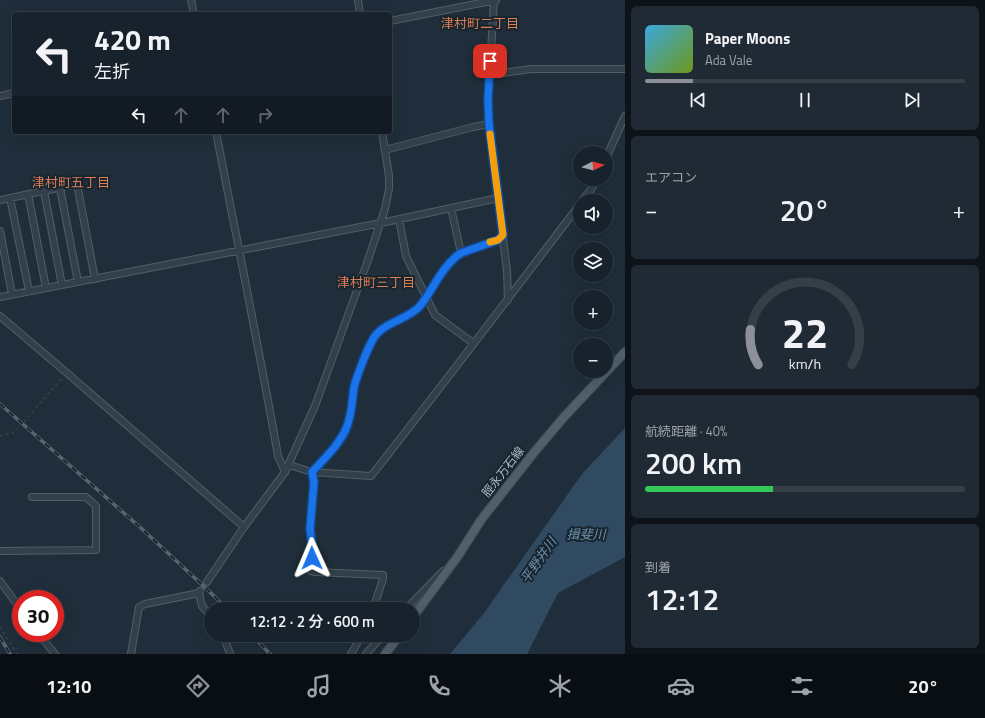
<!DOCTYPE html>
<html lang="ja">
<head>
<meta charset="utf-8">
<style>
  :root { --surface:#17222c; --page:#202a34; --text:#f1f3f6; --muted:#9ea4a9; --line:#363f48; --accent:#8c9099 }
  body { margin:0; font-family:"Titillium Web","Noto Sans JP",sans-serif; background:var(--page); color:var(--text); height:100vh; display:flex; flex-direction:column; font-size:15px; white-space:nowrap }
  * { box-sizing:border-box; margin:0 }
  p { font-size:13px; color:var(--muted) }
  .icon { flex:none; width:22px; height:22px; fill:none; stroke:currentColor; stroke-width:2; stroke-linecap:round; stroke-linejoin:round }
  .map { position:relative; flex:1; overflow:hidden }
  .drawer { display:flex; flex-direction:column; gap:6px; padding:6px; background:#0d1318; width:360px }
  .drawer>* { flex:none }
  .hud { position:absolute; left:12px; top:12px; width:380px; height:122px; border-radius:4px; box-shadow:0 4px 16px #0002,0 0 0 1px var(--line); background:#17222c; color:var(--text); overflow:hidden }
  .needle { width:26px; rotate:84deg }
  .buttons { position:absolute; left:573px; top:146px; display:grid; gap:8px }
  .buttons a { display:grid; place-items:center; width:40px; height:40px; border-radius:50%; background:var(--surface); box-shadow:0 4px 16px #0002,0 0 0 1px var(--line); font-size:20px }
  .speed { position:absolute; left:12px; top:590px; display:flex; gap:8px; font-size:20px; font-weight:700; text-align:center }
  .speed>* { display:grid; place-content:center; width:52px; height:52px; border-radius:50%; background:var(--surface); box-shadow:0 4px 16px #0002,0 0 0 1px var(--line); line-height:1 }
  .speed .limit { border:6px solid #d22; background:#fff; color:#111 }
  .pin { position:absolute; display:grid; place-items:center; width:34px; height:34px; color:#fff; margin:-17px; border-radius:8px; box-shadow:0 2px 6px #0006 }
  .me { position:absolute; width:44px; margin:-22px; rotate:359deg; stroke-linejoin:round; filter:drop-shadow(0 0 3px #0008) }
  .turn { display:flex; align-items:center; gap:14px; height:84px; padding:0 16px; font-size:18px }
  .turn .icon { width:52px; height:52px; stroke-width:2.5 }
  .turn b { display:block; font-size:28px; line-height:34px }
  .lanes { display:flex; align-items:center; height:38px; padding:0 16px; background:#0003; justify-content:center; gap:20px; direction:ltr }
  .lanes .off { opacity:.35 }
  .big { font-size:30px; font-weight:600; line-height:1.1 }
  .drawer .widget { flex:1; display:flex; flex-direction:column; justify-content:center; gap:6px; min-width:0; padding:0 14px; border-radius:6px; background:var(--page) }
  .drawer .dial { align-items:center; gap:0 }
  .dial svg { height:104px; overflow:visible; fill:none; stroke:var(--line); stroke-width:7; stroke-linecap:round; text-anchor:middle }
  .dial text { fill:var(--text); stroke:none }
  .song { display:flex; align-items:center; gap:12px }
  .cover { width:48px; height:48px; border-radius:6px; background:linear-gradient(135deg,hsl(200 70% 55%),hsl(80 70% 35%)) }
  .played { height:4px; border-radius:2px; background:linear-gradient(90deg,var(--accent) 15%,var(--line) 15%) }
  .keys { display:flex; justify-content:space-around; direction:ltr }
  .heat { display:flex; justify-content:space-between; align-items:center; font-size:22px; direction:ltr }
  .charge { height:6px; border-radius:3px; background:linear-gradient(90deg,#34c759 40%,var(--line) 0) }
  .trip { position:absolute; left:204px; top:602px; width:216px; height:40px; border-radius:20px; background:var(--surface); box-shadow:0 4px 16px #0002,0 0 0 1px var(--line); font-weight:600; line-height:40px; text-align:center }
  .dock { display:flex; height:64px; justify-content:space-around; align-items:center; background:#090e12; color:var(--muted) }
  .dock .icon { width:28px; height:28px }
  .dock .selected { color:var(--accent) }
  .dock b { font-size:18px; color:var(--text) }
  main { display:flex; flex:1; min-height:0 }
  .map>svg:first-child { display:block }
</style>
</head>
<body>
<main>
<div class="map">
<svg width="625" height="654" viewBox="0 0 625 654">
  <rect width="100%" height="100%" fill="#1f2e3a"/>
  <path fill="#304b61" d="M625,428V557L558,593L527,654H450L484,613L582,474Z"/>
  <g fill="none" stroke-linecap="round" stroke-linejoin="round">
    <path stroke="#304b61" stroke-width="2" d="M170,602L183,599"/>
    <path stroke="#34434f" stroke-width="6" stroke-dasharray="6 3" stroke-linecap="butt" d="M200,591L207,582"/>
    <g stroke="#515e68" stroke-width="8">
      <path id="minor" d="M191,0L194,14
        M358,0L360,14
        M494,1L488,101L489,124L507,271L508,300
        M390,21L496,0
        M489,75L531,69H625
        M0,96L14,93
        M216,132C237,240 259,348 278,456L285,472
        M385,150L473,127L489,124
        M606,158L625,116
        M60,188L78,282
        M44,191L62,285
        M28,194L46,288
        M10,198L29,291
        M0,200L77,184L95,279
        M582,201L592,188L596,179
        M451,208L461,253
        M399,219L406,256L435,315L473,343
        M0,231L12,294
        M0,297L381,223L498,198
        M0,316L67,373L244,527
        M289,465L312,472L371,476C442,386 511,295 580,204
        M0,551L96,550V506L86,497H32
        M0,581L21,610
        M207,582L244,527L285,472L315,406L368,260L385,209L389,189V176L382,132
        M199,593L202,606L211,616
        M373,609L383,579V575L315,572L311,571L313,545L310,529L314,482L312,472C324,459 338,446 346,429C352,416 352,401 354,387C357,376 366,352 372,341C381,323 404,321 418,308C422,304 426,298 429,293C438,279 447,263 461,253L497,240L503,235
        M406,609L443,571
        M38,633L55,654
        M223,635L230,654
        M131,654L139,607L145,604L199,593L200,591
        M351,654L362,635
        M366,654L383,635"/>
    </g>
    <g stroke="#3c4954" stroke-width="10">
      <path id="major" d="M413,617L458,556L481,520L536,450L564,417L625,352
        M385,654L400,635"/>
    </g>
    <path stroke="#3f5857" stroke-width="1" stroke-dasharray="3 3" stroke-linecap="butt" d="M24,422L62,378
      M0,436L12,433L18,428
      M0,627L17,654"/>
    <use href="#minor" stroke="#33404a" stroke-width="6"/>
    <use href="#major" stroke="#515f6b" stroke-width="8"/>
    <g stroke="#556572" stroke-width="3.5">
      <path id="rail" d="M0,404L142,529L211,593L227,609
        M252,635L270,654
        M0,637L10,654"/>
    </g>
    <use href="#rail" stroke="#19252f" stroke-width="2" stroke-dasharray="6" stroke-linecap="butt"/>
  </g>
  <g fill="none" stroke-linecap="round" stroke-linejoin="round">
    <g stroke="#114b97" stroke-width="10">
      <path id="route" d="M312,558V545L310,529L314,482L312,472C324,459 338,446 346,429C352,415 352,401 354,387C357,376 366,352 372,341C381,323 404,321 418,308C422,304 426,298 429,293C438,279 446,263 461,253L498,240L503,235L489,124L488,101L490,61"/>
    </g>
    <use href="#route" stroke="#1a73e8" stroke-width="7"/>
    <path stroke="#f59e0b" stroke-width="7" d="M490,242L498,240L503,235L490,134"/>
  </g>
  <g text-anchor="middle" stroke-width="4" stroke-linejoin="round" paint-order="stroke">
    <g font-size="12" fill="#aebbc7" stroke="#19252f">
      <text transform="translate(503 472) rotate(-52)" y="4">脛永万石線</text>
    </g>
    <g font-size="13" fill="#db7d54" stroke="#19252f">
      <text x="480" y="28">津村町二丁目</text>
      <text x="71" y="187">津村町五丁目</text>
      <text x="376" y="287">津村町三丁目</text>
    </g>
    <g font-size="13" font-style="italic" fill="#6c91ad" stroke="#19252f">
      <text x="586" y="539">揖斐川</text>
      <text transform="translate(538 560) rotate(-55)" y="5">平野井川</text>
    </g>
  </g>
</svg>
<div class="buttons">
<a><svg class="needle" viewBox="-14 -14 28 28"><path d="M0-13l5 13h-10z" fill="#e53935"/><path d="M0 13l5-13h-10z" fill="#9ea4a9"/></svg></a>
<a><svg class="icon" aria-label="sound" viewBox="0 0 24 24"><path d="M4 9h4l5-4v14l-5-4H4zM17 9q2 3 0 6"/></svg></a>
<a><svg class="icon" aria-label="layers" viewBox="0 0 24 24"><path d="M12 4l9 5-9 5-9-5zM3 14l9 5 9-5"/></svg></a>
<a>+</a>
<a>−</a>
</div>
<div class="speed"><div class="limit">30</div></div>
<div class="pin" style="left:490px;top:61px;background:#d93025"><svg class="icon" aria-label="arrive" viewBox="0 0 24 24"><path d="M6 21V4h12l-3 4 3 4H6"/></svg></div>
<svg class="me" style="left:312px;top:558px" viewBox="-20 -20 40 40"><path d="M0-17L14 15 0 8-14 15z" fill="#1a73e8" stroke="#fff" stroke-width="4"/></svg>
<div class="trip">12:12 · 2 分 · 600 m</div>
<div class="hud">
<div class="turn"><svg class="icon" aria-label="left" viewBox="0 0 24 24"><path d="M17 20v-9H6M10 6l-5 5 5 5"/></svg><div><b>420 m</b>左折</div></div>
<div class="lanes"><svg class="icon" aria-label="left" viewBox="0 0 24 24"><path d="M17 20v-9H6M10 6l-5 5 5 5"/></svg><svg class="icon off" aria-label="ahead" viewBox="0 0 24 24"><path d="M12 20V5M6 11l6-6 6 6"/></svg><svg class="icon off" aria-label="ahead" viewBox="0 0 24 24"><path d="M12 20V5M6 11l6-6 6 6"/></svg><svg class="icon off" aria-label="right" viewBox="0 0 24 24"><path d="M7 20v-9h11M14 6l5 5-5 5"/></svg></div>
</div>
</div>
<section class="drawer">
<div class="widget">
<div class="song"><i class="cover"></i><div><b>Paper Moons</b><p>Ada Vale</p></div></div>
<div class="played"></div>
<div class="keys"><svg class="icon" aria-label="previous" viewBox="0 0 24 24"><path d="M18 5L8 12l10 7zM5 5v14"/></svg><svg class="icon" aria-label="pause" viewBox="0 0 24 24"><path d="M8 5v14M16 5v14"/></svg><svg class="icon" aria-label="next" viewBox="0 0 24 24"><path d="M6 5l10 7-10 7zM19 5v14"/></svg></div>
</div>
<div class="widget"><p>エアコン</p>
<div class="heat"><a>−</a><b class="big">20°</b><a>+</a></div>
</div>
<div class="widget dial"><svg viewBox="0 0 100 80">
<path d="M14 69A42 42 0 1 1 86 69"/>
<path d="M14 69A42 42 0 0 1 8 42" stroke="#8c9099"/>
<text x="50" y="56" font-size="32" font-weight="700">22</text>
<text x="50" y="72" font-size="11">km/h</text>
</svg></div>
<div class="widget"><p>航続距離 · 40%</p><b class="big">200 km</b><div class="charge"></div></div>
<div class="widget"><p>到着</p><b class="big">12:12</b></div>
</section>
</main>
<nav class="dock">
<b>12:10</b>
<svg class="icon selected" aria-label="directions" viewBox="0 0 24 24"><path d="M12 3l9 9-9 9-9-9zM9 14v-3h6M13 9l2 2-2 2"/></svg>
<svg class="icon" aria-label="music" viewBox="0 0 24 24"><path d="M9 18V5l10-2v13"/><circle cx="6" cy="18" r="3"/><circle cx="16" cy="16" r="3"/></svg>
<svg class="icon" aria-label="phone" viewBox="0 0 24 24"><path d="M5 4h4l2 5-3 2q2 4 5 5l2-3 5 2v4C11 20 4 13 5 4z"/></svg>
<svg class="icon" aria-label="climate" viewBox="0 0 24 24"><path d="M12 3v18M4 7l16 10M4 17L20 7"/></svg>
<svg class="icon" aria-label="car" viewBox="0 0 24 24"><path d="M5 17H2v-5l4-1 3-4h7l3 4 3 1v5h-3M9 17h6M6 11h13"/><circle cx="7" cy="17" r="2"/><circle cx="17" cy="17" r="2"/></svg>
<svg class="icon" aria-label="filters" viewBox="0 0 24 24"><path d="M4 7h16M4 17h16"/><circle cx="9" cy="7" r="2"/><circle cx="15" cy="17" r="2"/></svg>
<b>20°</b>
</nav>
</body>
</html>
